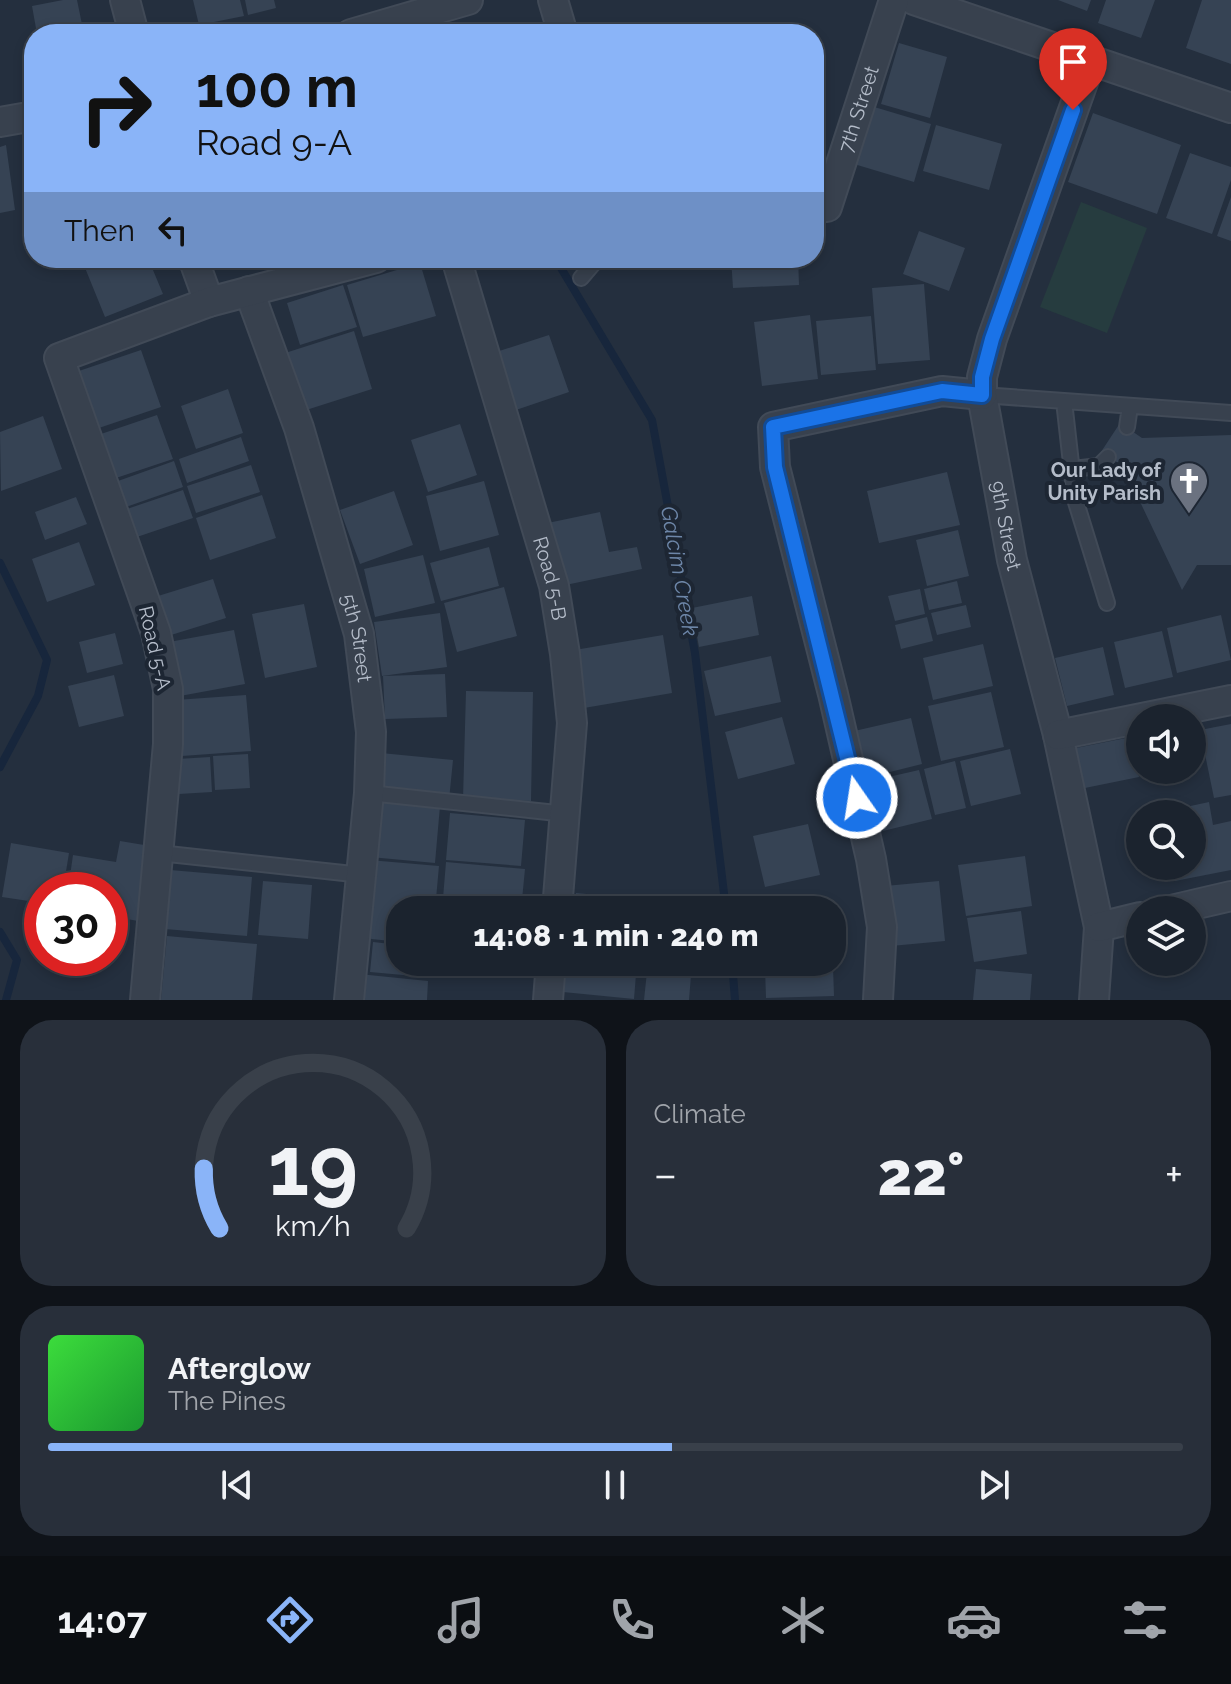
<!DOCTYPE html>
<html lang="en">
<head>
<meta charset="utf-8">
<style>
  :root { --surface:#1b232e; --page:#282f3a; --text:#f1f3f6; --muted:#a0a4aa; --line:#39404a; --accent:#8ab4f8 }
  body { margin:0; font-family:Raleway,sans-serif; background:var(--page); color:var(--text); height:100vh; display:flex; flex-direction:column; font-size:30px; white-space:nowrap }
  * { box-sizing:border-box; margin:0 }
  p { font-size:26px; color:var(--muted) }
  .icon { flex:none; width:44px; height:44px; fill:none; stroke:currentColor; stroke-width:2; stroke-linecap:round; stroke-linejoin:round }
  .map { position:relative; height:1000px; overflow:hidden }
  .drawer { display:flex; flex-direction:column; gap:20px; padding:20px; background:#0f1319; flex:1 }
  .drawer>* { flex:none }
  .guide { position:absolute; left:24px; top:24px; width:800px; height:244px; border-radius:32px; box-shadow:0 4px 12px #0003,0 0 0 2px var(--line); background:#8ab4f8; color:#111; overflow:hidden }
  .controls { position:absolute; left:1126px; top:704px; display:grid; gap:16px }
  .controls a { display:grid; place-items:center; width:80px; height:80px; border-radius:50%; background:var(--surface); box-shadow:0 4px 12px #0003,0 0 0 2px var(--line); font-size:40px }
  .speed { position:absolute; left:24px; top:872px; display:flex; gap:16px; font-size:40px; font-weight:700; text-align:center }
  .speed>* { display:grid; place-content:center; width:104px; height:104px; border-radius:50%; background:var(--surface); box-shadow:0 4px 12px #0003,0 0 0 2px var(--line); line-height:1 }
  .speed .limit { border:12px solid #d22; background:#fff; color:#111 }
  .pin { position:absolute; display:grid; place-items:center; width:68px; height:68px; color:#fff; margin:-82px -34px; border-radius:50% 50% 50% 0; rotate:-45deg; box-shadow:0 0 8px #0007 }
  .pin .icon { rotate:45deg }
  .me { position:absolute; width:88px; margin:-44px; rotate:347deg; stroke-linejoin:round; filter:drop-shadow(0 0 6px #0008) }
  .turn { display:flex; align-items:center; gap:28px; height:168px; padding:0 40px; font-size:36px }
  .turn .icon { width:104px; height:104px; stroke-width:2.5 }
  .turn b { display:block; font-size:56px; line-height:68px }
  .then { display:flex; align-items:center; height:76px; padding:0 40px; background:#0003; gap:16px; font-size:30px }
  .big { font-size:60px; font-weight:800; line-height:1.1 }
  .drawer .widget { flex:1; display:flex; flex-direction:column; justify-content:center; gap:12px; min-width:0; padding:0 28px; border-radius:32px; background:var(--page) }
  .drawer .dial { align-items:center; gap:0 }
  .dial svg { height:208px; overflow:visible; fill:none; stroke:var(--line); stroke-width:7; stroke-linecap:round; text-anchor:middle }
  .dial text { fill:var(--text); stroke:none }
  .song { display:flex; align-items:center; gap:24px }
  .cover { width:96px; height:96px; border-radius:12px; background:linear-gradient(135deg,hsl(120 70% 55%),hsl(130 70% 35%)) }
  .played { height:8px; border-radius:4px; background:linear-gradient(90deg,var(--accent) 55%,var(--line) 55%) }
  .keys { display:flex; justify-content:space-around; direction:ltr }
  .heat { display:flex; justify-content:space-between; align-items:center; font-size:44px; direction:ltr }
  .drawer .tiles { flex:1; display:grid; gap:20px; grid-template-columns:1fr 1fr }
  .widget:last-child { grid-column:span 2 }
  .trip { position:absolute; left:386px; top:896px; width:460px; height:80px; border-radius:32px; background:var(--surface); box-shadow:0 4px 12px #0003,0 0 0 2px var(--line); font-weight:800; line-height:80px; text-align:center }
  .dock { display:flex; height:128px; justify-content:space-around; align-items:center; background:#0b0e12; color:var(--muted) }
  .dock .icon { width:56px; height:56px }
  .dock .active { color:var(--accent) }
  .dock b { font-size:36px; color:var(--text) }
  .map>svg:first-child { display:block }
</style>
</head>
<body>
<div class="map">
<svg width="1231" height="1000" viewBox="0 0 1231 1000">
  <rect width="100%" height="100%" fill="#242f3e"/>
  <path fill="#263c3f" d="M1081,202L1147,228L1107,333L1040,307Z"/>
  <g fill="none" stroke-linecap="round" stroke-linejoin="round">
    <path stroke="#17263c" stroke-width="8" d="M555,258L652,420L695,653L726,910
      M0,563L47,660L38,696L0,767
      M0,932L17,960L6,1000
      M732,962L735,1000"/>
  </g>
  <path fill="#364354" d="M63,0H77L84,34H37L32,6Z
    M193,0H240L244,16L199,25Z
    M245,0H274L276,8L248,15Z
    M1058,0H1091L1087,11Z
    M1106,0H1155L1141,38L1098,23Z
    M1202,0H1231V64L1186,48Z
    M899,43L947,57L930,118L881,104Z
    M871,106L931,124L914,182L854,164Z
    M1093,113L1181,145L1157,214L1068,182Z
    M936,125L1002,144L989,190L923,171Z
    M6,145L15,210L0,213V147Z
    M1190,153L1231,167V180L1212,234L1166,218Z
    M1231,197V241L1217,236Z
    M919,231L965,248L949,291L903,274Z
    M81,258H148L163,294L105,317Z
    M731,258H798L799,285L733,288Z
    M420,263L436,316L363,337L347,285Z
    M924,284L930,360L878,364L872,288Z
    M343,285L357,327L300,345L287,303Z
    M810,315L818,379L762,386L754,322Z
    M871,316L876,370L821,375L816,321Z
    M354,331L372,389L300,412L282,354Z
    M549,335L569,392L513,411L493,353Z
    M141,350L161,407L93,430L73,373Z
    M228,389L243,433L196,449L181,406Z
    M157,415L173,459L116,478L101,434Z
    M43,416L62,469L1,491L0,432Z
    M1120,423L1142,438L1231,435V565H1197L1182,590L1123,466L1101,452Z
    M460,424L477,475L428,492L411,440Z
    M241,437L249,461L187,483L179,459Z
    M174,461L183,487L126,507L118,481Z
    M251,465L260,492L196,513L187,486Z
    M947,472L960,525L879,543L867,491Z
    M484,481L499,535L440,551L426,496Z
    M183,490L193,518L134,538L124,510Z
    M394,491L413,545L360,564L340,510Z
    M262,495L276,538L210,560L196,518Z
    M76,497L87,524L45,540L35,512Z
    M600,512L609,552L637,547L642,569L556,587L543,524Z
    M958,530L969,576L927,586L916,540Z
    M79,542L95,585L47,602L32,559Z
    M489,547L499,586L441,601L430,563Z
    M423,555L435,603L375,617L364,569Z
    M213,579L226,618L171,635L158,596Z
    M957,581L962,603L929,610L924,589Z
    M504,587L517,636L457,652L444,603Z
    M920,589L925,614L895,621L888,596Z
    M752,596L759,635L699,647L692,608Z
    M304,604L317,667L265,678L252,614Z
    M966,605L971,627L937,635L931,613Z
    M440,613L447,667L382,676L374,622Z
    M1221,615L1231,660L1177,673L1167,628Z
    M927,617L933,641L901,649L895,625Z
    M234,630L245,684L180,696L169,642Z
    M1162,631L1173,677L1125,688L1114,642Z
    M115,633L123,664L87,673L79,642Z
    M663,635L672,693L578,709L569,651Z
    M983,644L993,686L933,700L923,658Z
    M1103,647L1114,695L1067,706L1055,658Z
    M771,656L781,702L715,716L704,671Z
    M445,674L447,717L385,719L383,676Z
    M114,675L124,716L79,727L68,686Z
    M466,691L533,692L531,801L463,799Z
    M991,692L1004,747L941,761L928,706Z
    M246,695L251,751L182,756L176,700Z
    M782,717L795,764L738,779L725,732Z
    M911,718L922,764L862,779L850,732Z
    M1231,724V795L1214,798L1200,730Z
    M1131,737L1139,777L1080,789L1071,749Z
    M1010,749L1021,794L971,806L960,761Z
    M381,753L453,760L449,800L377,793Z
    M248,754L250,788L215,790L213,756Z
    M210,757L212,792L179,794L177,759Z
    M955,761L966,808L935,815L924,769Z
    M919,770L932,819L883,831L871,781Z
    M375,799L440,806L435,863L370,857Z
    M1209,802L1213,825L1231,821V870L1175,881L1172,866H1192V814L1158,813Z
    M450,813L525,820L521,866L446,860Z
    M808,824L820,875L765,887L753,836Z
    M120,841L150,846L138,921L110,916V890H68L73,855L116,862Z
    M11,843L69,853L63,890H42V903L2,897Z
    M1025,856L1032,906L966,916L958,865Z
    M369,860L439,866L435,910H400V942L362,938Z
    M446,862L525,869L521,910H442Z
    M170,870L252,877L247,936L165,929Z
    M263,881L312,885L308,939L258,935Z
    M939,881L945,941L891,946L885,886Z
    M576,893L659,901L658,910H574Z
    M1021,911L1027,954L974,962L967,918Z
    M167,936L257,944L252,1000H161Z
    M373,942L400,945V962H427L425,977L370,972Z
    M566,962H637L634,999L563,992Z
    M648,962L692,963L689,1000H644Z
    M833,966L834,996L766,998L765,968Z
    M976,969L1032,974L1030,1000H973Z
    M359,974L428,981L427,1000H357Z"/>
  <g fill="none" stroke-linecap="round" stroke-linejoin="round">
    <g stroke="#414a57" stroke-width="18">
      <path id="lane" d="M581,278L598,258
        M982,395L1231,413
        M1064,401L1075,499L1107,603
        M1127,427L1130,406
        M1073,469L1099,466L1108,457
        M369,793L566,814
        M159,853L362,875"/>
    </g>
    <g stroke="#414a57" stroke-width="32">
      <g id="street">
        <path d="M125,0L134,34"/>
        <path d="M553,0L563,34"/>
        <path d="M914,0L1231,108"/>
        <path d="M351,34L468,0"/>
        <path id="s1" d="M1091,60L992,339L982,377V395L1012,560L1058,735L1099,927L1094,1000"/>
        <path d="M0,122L34,116"/>
        <path id="s2" d="M814,205L827,207L894,0"/>
        <path d="M193,258L209,302"/>
        <path id="s3" d="M456,258L554,586L565,654L572,723L557,910"/>
        <path id="s4" d="M249,291L299,428L359,634L371,732L369,793L349,1000"/>
        <path d="M1058,735L1231,700"/>
        <path d="M1171,910L1231,896"/>
        <path d="M1099,927L1140,917"/>
        <path d="M145,1000L168,744V689L156,633L59,358L209,302L376,258"/>
        <path d="M548,1000L551,962"/>
        <path d="M878,1000L882,927L871,859L833,694L775,467L773,427L942,391L982,395"/>
      </g>
    </g>
    <use href="#lane" stroke="#38414e" stroke-width="14"/>
    <use href="#street" stroke="#38414e" stroke-width="28"/>
  </g>
  <g fill="none" stroke-linecap="round" stroke-linejoin="round">
    <g stroke="#114b97" stroke-width="20">
      <path id="route" d="M857,798L775,467L773,427L942,391L982,395V377L992,339L1073,110"/>
    </g>
    <use href="#route" stroke="#1a73e8" stroke-width="14"/>
  </g>
  <defs>
    <g id="church-pin" transform="scale(2)"><path d="M0 17L-7.5 6A9.5 9.5 0 1 1 7.5 6Z" fill="#6b7280" stroke="#1d2633"/><path d="M-1.2-6h2.4v3.5h3.3v2.4h-3.3V6h-2.4V-.1h-3.3v-2.4h3.3Z" fill="#fff"/></g>
  </defs>
  <g fill-rule="evenodd">
    <use href="#church-pin" x="1189" y="481"/>
  </g>
  <g text-anchor="middle" stroke-width="8" stroke-linejoin="round" paint-order="stroke">
    <g font-size="20" fill="#b4bcc9" stroke="#1d2633">
      <text dy="7" stroke="none"><textPath href="#s2" startOffset="116">7th Street</textPath></text>
      <text dy="7" stroke="none"><textPath href="#s1" startOffset="486">9th Street</textPath></text>
      <text dy="7" stroke="none"><textPath href="#s3" startOffset="334">Road 5-B</textPath></text>
      <text dy="7" stroke="none"><textPath href="#s4" startOffset="364">5th Street</textPath></text>
      <text transform="translate(155 648) rotate(77)" y="7">Road 5-A</text>
    </g>
    <g font-size="20" font-weight="bold" fill="#b4bcc9" stroke="#1d2633" text-anchor="end">
      <text x="1161" y="477">Our Lady of<tspan x="1161" dy="23">Unity Parish</tspan></text>
    </g>
    <g font-size="22" font-style="italic" fill="#6d86a8" stroke="#1d2633">
      <text transform="translate(680 571) rotate(80)" y="8">Galcim Creek</text>
    </g>
  </g>
</svg>
<div class="controls">
<a><svg class="icon" aria-label="sound" viewBox="0 0 24 24"><path d="M4 9h4l5-4v14l-5-4H4zM17 9q2 3 0 6"/></svg></a>
<a><svg class="icon" aria-label="search" viewBox="0 0 24 24"><circle cx="10" cy="10" r="6"/><path d="M15 15l6 6"/></svg></a>
<a><svg class="icon" aria-label="layers" viewBox="0 0 24 24"><path d="M12 4l9 5-9 5-9-5zM3 14l9 5 9-5"/></svg></a>
</div>
<div class="speed"><div class="limit">30</div></div>
<div class="pin" style="left:1073px;top:110px;background:#d93025"><svg class="icon" aria-label="arrive" viewBox="0 0 24 24"><path d="M6 21V4h12l-3 4 3 4H6"/></svg></div>
<svg class="me" style="left:857px;top:798px" viewBox="-20 -20 40 40"><circle r="17" fill="#1a73e8" stroke="#fff" stroke-width="3"/><path d="M0-11L8 9 0 5-8 9z" fill="#fff"/></svg>
<div class="trip">14:08 · 1 min · 240 m</div>
<div class="guide">
<div class="turn"><svg class="icon" aria-label="right" viewBox="0 0 24 24"><path d="M7 20v-9h11M14 6l5 5-5 5"/></svg><div><b>100 m</b>Road 9-A</div></div>
<div class="then">Then<svg class="icon" aria-label="left" viewBox="0 0 24 24"><path d="M17 20v-9H6M10 6l-5 5 5 5"/></svg></div>
</div>
</div>
<section class="drawer">
<div class="tiles">
<div class="widget dial"><svg viewBox="0 0 100 80">
<path d="M14 69A42 42 0 1 1 86 69"/>
<path d="M14 69A42 42 0 0 1 8 46" stroke="#8ab4f8"/>
<text x="50" y="56" font-size="32" font-weight="700">19</text>
<text x="50" y="72" font-size="11">km/h</text>
</svg></div>
<div class="widget"><p>Climate</p>
<div class="heat"><a>−</a><b class="big">22°</b><a>+</a></div>
</div>
<div class="widget">
<div class="song"><i class="cover"></i><div><b>Afterglow</b><p>The Pines</p></div></div>
<div class="played"></div>
<div class="keys"><svg class="icon" aria-label="previous" viewBox="0 0 24 24"><path d="M18 5L8 12l10 7zM5 5v14"/></svg><svg class="icon" aria-label="pause" viewBox="0 0 24 24"><path d="M8 5v14M16 5v14"/></svg><svg class="icon" aria-label="next" viewBox="0 0 24 24"><path d="M6 5l10 7-10 7zM19 5v14"/></svg></div>
</div>
</div>
</section>
<nav class="dock">
<b>14:07</b>
<svg class="icon active" aria-label="directions" viewBox="0 0 24 24"><path d="M12 3l9 9-9 9-9-9zM9 14v-3h6M13 9l2 2-2 2"/></svg>
<svg class="icon" aria-label="music" viewBox="0 0 24 24"><path d="M9 18V5l10-2v13"/><circle cx="6" cy="18" r="3"/><circle cx="16" cy="16" r="3"/></svg>
<svg class="icon" aria-label="phone" viewBox="0 0 24 24"><path d="M5 4h4l2 5-3 2q2 4 5 5l2-3 5 2v4C11 20 4 13 5 4z"/></svg>
<svg class="icon" aria-label="climate" viewBox="0 0 24 24"><path d="M12 3v18M4 7l16 10M4 17L20 7"/></svg>
<svg class="icon" aria-label="car" viewBox="0 0 24 24"><path d="M5 17H2v-5l4-1 3-4h7l3 4 3 1v5h-3M9 17h6M6 11h13"/><circle cx="7" cy="17" r="2"/><circle cx="17" cy="17" r="2"/></svg>
<svg class="icon" aria-label="filters" viewBox="0 0 24 24"><path d="M4 7h16M4 17h16"/><circle cx="9" cy="7" r="2"/><circle cx="15" cy="17" r="2"/></svg>
</nav>
</body>
</html>
